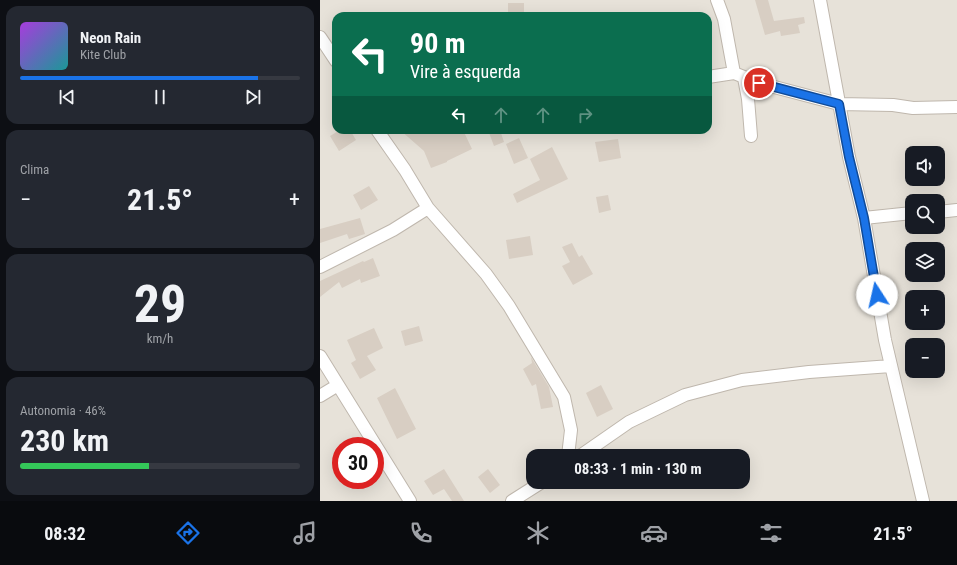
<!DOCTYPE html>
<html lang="pt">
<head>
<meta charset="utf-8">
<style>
  :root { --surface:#171b24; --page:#242831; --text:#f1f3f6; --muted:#9ea1a6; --line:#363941; --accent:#1a73e8 }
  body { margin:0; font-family:"Roboto Condensed",sans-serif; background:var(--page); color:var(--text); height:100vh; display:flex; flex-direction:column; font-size:15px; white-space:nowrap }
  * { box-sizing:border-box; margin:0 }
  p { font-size:13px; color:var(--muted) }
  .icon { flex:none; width:22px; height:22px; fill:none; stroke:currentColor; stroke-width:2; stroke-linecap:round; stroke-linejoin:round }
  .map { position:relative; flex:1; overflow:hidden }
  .drawer { display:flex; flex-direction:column; gap:6px; padding:6px; background:#0d0f14; width:320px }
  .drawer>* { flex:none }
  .hud { position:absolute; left:12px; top:12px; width:380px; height:122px; border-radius:12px; box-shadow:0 4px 16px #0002; background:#0b6e4f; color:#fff; overflow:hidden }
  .controls { position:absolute; left:585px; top:146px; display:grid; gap:8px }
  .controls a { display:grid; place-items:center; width:40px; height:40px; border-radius:8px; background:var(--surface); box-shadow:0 4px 16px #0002; font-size:20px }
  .speed { position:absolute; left:12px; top:437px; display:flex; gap:8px; font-size:20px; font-weight:700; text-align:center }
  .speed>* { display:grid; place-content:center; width:52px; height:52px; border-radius:50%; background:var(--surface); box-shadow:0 4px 16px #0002; line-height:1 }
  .speed .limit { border:6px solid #d22; background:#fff; color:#111 }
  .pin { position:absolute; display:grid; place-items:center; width:34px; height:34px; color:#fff; margin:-17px; border:2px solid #fff; border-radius:50%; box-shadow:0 1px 4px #0007 }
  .me { position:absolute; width:44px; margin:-22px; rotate:350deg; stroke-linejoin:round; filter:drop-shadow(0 0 3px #0008) }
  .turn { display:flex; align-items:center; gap:14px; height:84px; padding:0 12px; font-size:18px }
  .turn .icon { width:52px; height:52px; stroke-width:2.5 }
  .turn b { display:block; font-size:28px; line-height:34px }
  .lanes { display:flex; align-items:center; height:38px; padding:0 12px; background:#0003; justify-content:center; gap:20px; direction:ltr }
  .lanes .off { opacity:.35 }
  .big { font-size:30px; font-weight:700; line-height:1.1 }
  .drawer .tile { flex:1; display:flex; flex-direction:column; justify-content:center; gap:6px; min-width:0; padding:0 14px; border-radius:12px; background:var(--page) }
  .drawer .dial { align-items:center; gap:0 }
  .dial b { font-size:52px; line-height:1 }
  .song { display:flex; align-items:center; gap:12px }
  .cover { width:48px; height:48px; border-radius:6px; background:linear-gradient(135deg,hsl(280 70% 55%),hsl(180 70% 35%)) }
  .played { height:4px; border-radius:2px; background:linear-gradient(90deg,var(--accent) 85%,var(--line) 85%) }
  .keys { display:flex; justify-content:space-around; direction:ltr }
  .heat { display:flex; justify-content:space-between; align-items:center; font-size:22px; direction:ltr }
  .charge { height:6px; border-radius:3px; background:linear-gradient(90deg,#34c759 46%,var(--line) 0) }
  .trip { position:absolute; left:206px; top:449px; width:224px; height:40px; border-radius:12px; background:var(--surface); box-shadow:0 4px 16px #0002; font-weight:700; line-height:40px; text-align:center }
  .dock { display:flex; height:64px; justify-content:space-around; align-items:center; background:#090b0e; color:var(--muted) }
  .dock .icon { width:28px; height:28px }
  .dock .current { color:var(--accent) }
  .dock b { font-size:18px; color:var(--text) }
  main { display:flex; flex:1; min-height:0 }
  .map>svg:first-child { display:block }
</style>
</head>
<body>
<main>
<section class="drawer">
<div class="tile">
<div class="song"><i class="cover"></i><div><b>Neon Rain</b><p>Kite Club</p></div></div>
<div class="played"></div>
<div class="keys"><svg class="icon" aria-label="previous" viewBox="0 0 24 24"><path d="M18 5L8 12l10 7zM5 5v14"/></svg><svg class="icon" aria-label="pause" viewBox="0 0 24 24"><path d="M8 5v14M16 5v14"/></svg><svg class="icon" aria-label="next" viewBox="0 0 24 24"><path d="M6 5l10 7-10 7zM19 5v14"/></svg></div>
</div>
<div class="tile"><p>Clima</p>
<div class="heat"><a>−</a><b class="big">21.5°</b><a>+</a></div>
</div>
<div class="tile dial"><b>29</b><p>km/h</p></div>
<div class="tile"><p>Autonomia · 46%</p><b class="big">230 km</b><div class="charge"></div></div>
</section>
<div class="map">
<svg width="637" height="501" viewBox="0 0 637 501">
  <rect width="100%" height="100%" fill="#f4f0ea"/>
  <path fill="#e7e2d9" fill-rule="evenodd" d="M0,0H637V501H0ZM16,16H388V130H16ZM592,153H618V179H592ZM592,201H618V227H592ZM592,249H618V275H592ZM592,297H618V323H592ZM592,345H618V371H592ZM21,446H55V480H21ZM213,456H423V482H213Z"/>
  <path fill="#d8cec3" d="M435,0H448L454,21L484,17L485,23L478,25L480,33L461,36L460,31L445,35Z
    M188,3H204V14L188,13Z
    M20,130H30L36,140L19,151L10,136Z
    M80,130H143L152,149L127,161V162L111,168L104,151Z
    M168,130H180L184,142L174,146Z
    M199,138L208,158L194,164L186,144Z
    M298,139L301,158L279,162L275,142Z
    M232,147L248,179L197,203L193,194L220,180L210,159Z
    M49,186L58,200L41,210L33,195Z
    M288,195L291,210L279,213L276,197Z
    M40,218L45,234L29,239L27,234L0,243V229Z
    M210,236L213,255L189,259L186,240Z
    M252,243L259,257L262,255L273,274L253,285L242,266L250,262L242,247Z
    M53,258L60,276L41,283L40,279L22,288L19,282L0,297V281L43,261L44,262Z
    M99,326L103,341L85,346L81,331Z
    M54,328L63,348L47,356L56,370L40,379L31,363L36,360L27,340Z
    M211,357L229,387L233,407L221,409L216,384L212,386L203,369L212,363Z
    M281,385L293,409L277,417L266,393Z
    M75,388L96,429L77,439L57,398Z
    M124,469L144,501H132L124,489L113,495L104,481Z
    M168,469L180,485L170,493L158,477Z"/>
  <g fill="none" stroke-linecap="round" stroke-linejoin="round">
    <g stroke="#bfb7ad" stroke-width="14">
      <path id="street" d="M397,0L404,19L414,73
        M500,0L529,157L544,218L565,340L603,501
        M0,37L16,61
        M388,77L414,73L439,83L519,104L573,105L593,108L637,107
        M424,78L428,99L431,136
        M57,130L85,170L108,208L166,274L189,306L244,397L251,430L248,456
        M618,212L637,210
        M544,218L592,213
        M0,267L73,230L108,208
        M0,356L90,501
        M0,396L18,385
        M260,456L309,422L365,395L422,380L489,372L571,366
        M192,501L222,482"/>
    </g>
    <use href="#street" stroke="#fff" stroke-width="12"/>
  </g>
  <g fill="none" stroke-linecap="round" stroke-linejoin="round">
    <g stroke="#114b97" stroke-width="10">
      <path id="route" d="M439,83L519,104L529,157L544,218L557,295"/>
    </g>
    <use href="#route" stroke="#1a73e8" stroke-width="7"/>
  </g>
</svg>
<div class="controls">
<a><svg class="icon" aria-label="sound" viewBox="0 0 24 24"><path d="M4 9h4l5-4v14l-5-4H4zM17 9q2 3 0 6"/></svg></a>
<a><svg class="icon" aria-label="search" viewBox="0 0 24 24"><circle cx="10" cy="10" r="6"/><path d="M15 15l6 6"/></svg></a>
<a><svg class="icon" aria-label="layers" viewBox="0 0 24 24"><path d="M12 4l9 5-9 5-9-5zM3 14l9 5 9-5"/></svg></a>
<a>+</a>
<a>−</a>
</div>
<div class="speed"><div class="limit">30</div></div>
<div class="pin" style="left:439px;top:83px;background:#d93025"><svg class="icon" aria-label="arrive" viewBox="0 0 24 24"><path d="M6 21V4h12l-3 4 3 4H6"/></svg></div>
<svg class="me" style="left:557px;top:295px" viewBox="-20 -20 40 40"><circle r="19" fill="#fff"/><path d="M0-13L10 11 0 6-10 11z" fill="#1a73e8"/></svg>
<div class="trip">08:33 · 1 min · 130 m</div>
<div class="hud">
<div class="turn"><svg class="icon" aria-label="left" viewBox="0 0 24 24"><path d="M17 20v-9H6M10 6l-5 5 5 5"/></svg><div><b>90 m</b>Vire à esquerda</div></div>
<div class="lanes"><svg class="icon" aria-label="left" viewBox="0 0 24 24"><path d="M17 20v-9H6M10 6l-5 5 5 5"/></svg><svg class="icon off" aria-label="ahead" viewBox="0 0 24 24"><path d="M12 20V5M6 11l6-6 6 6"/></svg><svg class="icon off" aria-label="ahead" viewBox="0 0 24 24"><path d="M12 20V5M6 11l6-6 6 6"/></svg><svg class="icon off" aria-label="right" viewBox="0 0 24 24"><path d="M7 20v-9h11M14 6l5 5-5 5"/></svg></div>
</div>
</div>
</main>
<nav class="dock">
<b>08:32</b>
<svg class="icon current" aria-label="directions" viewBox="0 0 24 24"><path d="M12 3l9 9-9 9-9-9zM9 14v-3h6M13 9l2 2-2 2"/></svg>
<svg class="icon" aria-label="music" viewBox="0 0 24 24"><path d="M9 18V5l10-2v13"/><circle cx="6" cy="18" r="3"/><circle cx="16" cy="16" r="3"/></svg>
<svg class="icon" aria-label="phone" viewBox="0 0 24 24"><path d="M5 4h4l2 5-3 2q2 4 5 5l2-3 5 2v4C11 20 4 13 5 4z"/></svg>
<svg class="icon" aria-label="climate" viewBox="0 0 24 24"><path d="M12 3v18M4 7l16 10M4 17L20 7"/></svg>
<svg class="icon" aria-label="car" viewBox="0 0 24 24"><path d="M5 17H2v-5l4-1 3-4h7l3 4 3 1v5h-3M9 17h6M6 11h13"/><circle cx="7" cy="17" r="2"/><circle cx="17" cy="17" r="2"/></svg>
<svg class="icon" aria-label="filters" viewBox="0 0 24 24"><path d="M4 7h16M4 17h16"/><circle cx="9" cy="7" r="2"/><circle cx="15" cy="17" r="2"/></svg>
<b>21.5°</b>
</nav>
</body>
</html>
